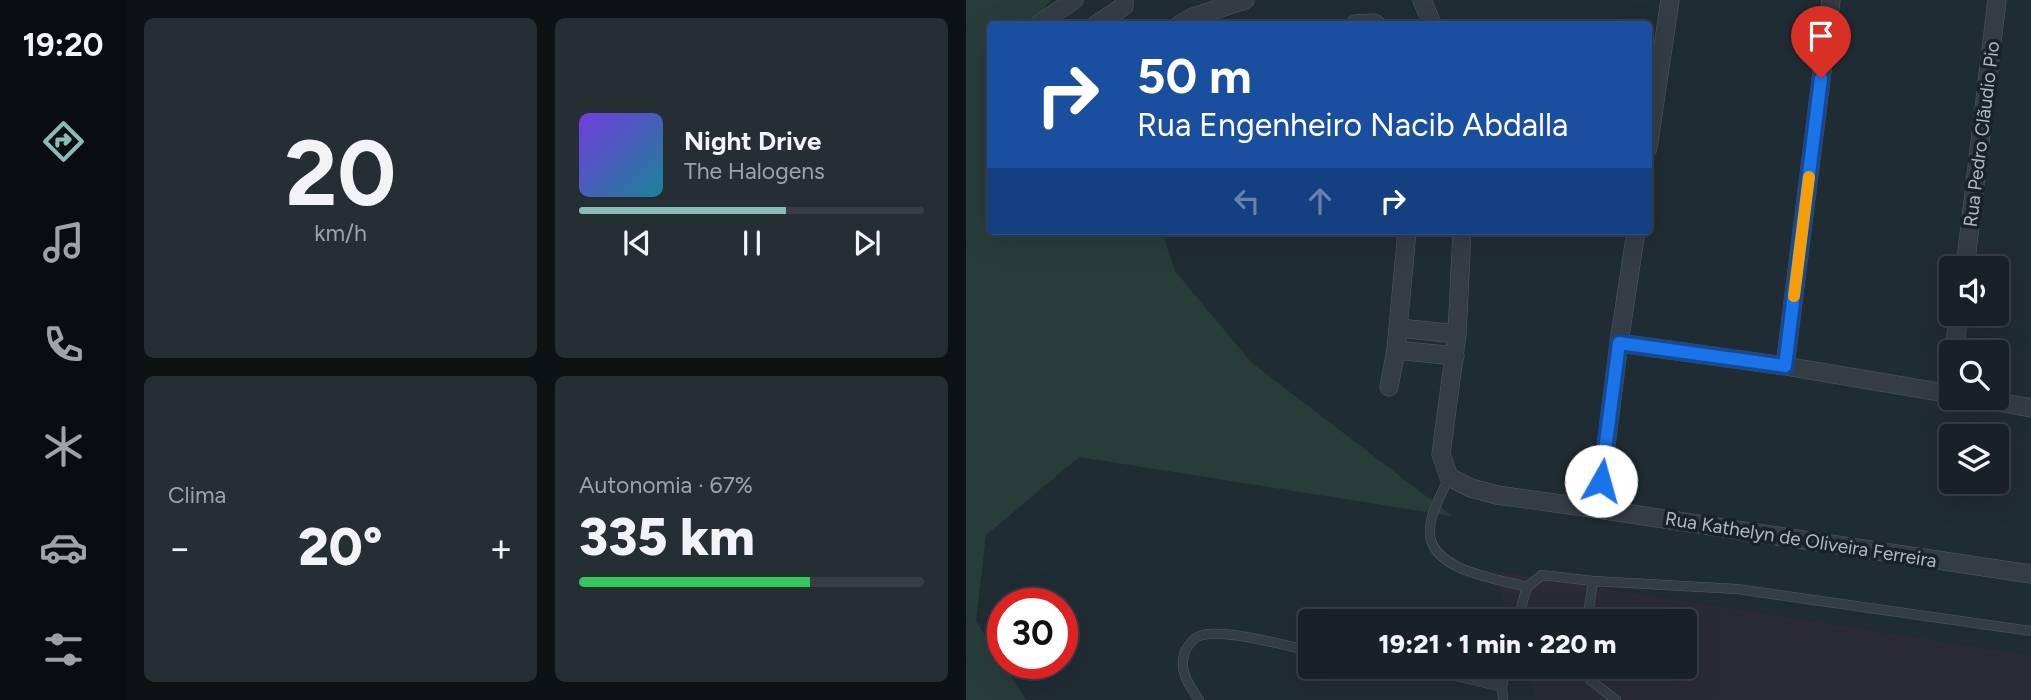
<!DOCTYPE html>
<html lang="pt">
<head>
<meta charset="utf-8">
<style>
  :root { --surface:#182127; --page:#252e33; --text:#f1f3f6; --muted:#9fa3a7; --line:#363e44; --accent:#8bbbb9 }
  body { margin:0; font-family:Figtree,sans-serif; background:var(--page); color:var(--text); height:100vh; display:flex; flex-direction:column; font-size:26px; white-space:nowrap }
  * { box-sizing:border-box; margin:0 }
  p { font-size:23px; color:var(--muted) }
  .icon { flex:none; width:38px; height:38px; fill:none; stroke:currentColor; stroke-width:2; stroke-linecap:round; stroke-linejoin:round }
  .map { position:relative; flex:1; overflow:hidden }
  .drawer { display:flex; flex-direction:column; gap:18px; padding:18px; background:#0d1215; width:840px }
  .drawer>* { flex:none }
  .top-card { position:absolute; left:21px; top:21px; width:665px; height:214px; border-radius:7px; box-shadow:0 7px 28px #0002,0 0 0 2px var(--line); background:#1a4fa0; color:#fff; overflow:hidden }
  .fabs { position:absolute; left:973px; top:256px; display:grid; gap:14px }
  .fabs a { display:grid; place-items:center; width:70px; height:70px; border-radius:7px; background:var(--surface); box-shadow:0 7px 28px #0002,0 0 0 2px var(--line); font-size:35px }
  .speed { position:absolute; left:21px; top:588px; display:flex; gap:14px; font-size:35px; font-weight:700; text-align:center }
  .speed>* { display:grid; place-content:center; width:91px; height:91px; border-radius:50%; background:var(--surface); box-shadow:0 7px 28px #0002,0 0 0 2px var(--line); line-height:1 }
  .speed .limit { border:10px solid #d22; background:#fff; color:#111 }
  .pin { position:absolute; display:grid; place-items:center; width:60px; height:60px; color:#fff; margin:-72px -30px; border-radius:50% 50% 50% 0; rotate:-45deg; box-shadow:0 0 7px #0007 }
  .pin .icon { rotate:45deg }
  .me { position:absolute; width:77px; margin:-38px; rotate:7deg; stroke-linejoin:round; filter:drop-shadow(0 0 5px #0008) }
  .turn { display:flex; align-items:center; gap:24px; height:147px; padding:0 35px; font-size:32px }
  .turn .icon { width:91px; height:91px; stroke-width:2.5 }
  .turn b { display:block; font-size:49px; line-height:60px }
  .lanes { display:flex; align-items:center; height:66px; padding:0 35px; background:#0003; justify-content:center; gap:35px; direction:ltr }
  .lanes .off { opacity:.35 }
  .big { font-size:52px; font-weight:800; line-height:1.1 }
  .drawer .tile { flex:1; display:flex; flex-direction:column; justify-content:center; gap:10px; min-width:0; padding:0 24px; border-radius:10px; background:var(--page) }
  .drawer .dial { align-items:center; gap:0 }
  .dial b { font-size:91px; line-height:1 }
  .song { display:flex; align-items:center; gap:21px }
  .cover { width:84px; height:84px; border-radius:10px; background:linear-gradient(135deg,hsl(260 70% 55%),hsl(190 70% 35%)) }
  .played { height:7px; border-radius:4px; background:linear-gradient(90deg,var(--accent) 60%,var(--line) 60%) }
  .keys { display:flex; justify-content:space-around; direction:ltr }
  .heat { display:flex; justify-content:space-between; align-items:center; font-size:38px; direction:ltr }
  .charge { height:10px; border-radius:5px; background:linear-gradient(90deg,#34c759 67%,var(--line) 0) }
  .drawer .tiles { flex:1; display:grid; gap:18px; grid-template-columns:repeat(2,1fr) }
  .trip { position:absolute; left:332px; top:609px; width:399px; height:70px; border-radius:7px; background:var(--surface); box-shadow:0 7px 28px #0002,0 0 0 2px var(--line); font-weight:800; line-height:70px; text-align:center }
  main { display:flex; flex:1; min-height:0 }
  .dock { display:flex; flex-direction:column; width:126px; justify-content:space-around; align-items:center; background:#0a0d10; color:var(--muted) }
  .dock .icon { width:49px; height:49px }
  .dock .selected { color:var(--accent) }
  .dock b { font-size:32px; color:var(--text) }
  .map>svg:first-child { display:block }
</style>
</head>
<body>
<main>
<nav class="dock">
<b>19:20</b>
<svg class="icon selected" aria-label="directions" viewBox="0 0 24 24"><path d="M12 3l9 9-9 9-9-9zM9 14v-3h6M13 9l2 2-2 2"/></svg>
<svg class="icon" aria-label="music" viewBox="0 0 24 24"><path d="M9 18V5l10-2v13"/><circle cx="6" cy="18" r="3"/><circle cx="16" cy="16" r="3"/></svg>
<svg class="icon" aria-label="phone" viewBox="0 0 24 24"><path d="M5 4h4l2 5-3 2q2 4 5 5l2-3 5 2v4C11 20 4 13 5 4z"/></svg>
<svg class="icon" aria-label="climate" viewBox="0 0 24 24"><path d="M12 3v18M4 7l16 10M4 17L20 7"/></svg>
<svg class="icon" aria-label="car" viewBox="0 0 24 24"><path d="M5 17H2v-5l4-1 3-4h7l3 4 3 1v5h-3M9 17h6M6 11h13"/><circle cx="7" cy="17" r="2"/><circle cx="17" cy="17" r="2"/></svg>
<svg class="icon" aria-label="filters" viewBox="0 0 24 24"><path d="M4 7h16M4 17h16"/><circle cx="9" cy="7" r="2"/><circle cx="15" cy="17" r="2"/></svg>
</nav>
<section class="drawer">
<div class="tiles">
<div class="tile dial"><b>20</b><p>km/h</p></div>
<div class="tile">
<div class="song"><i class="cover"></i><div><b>Night Drive</b><p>The Halogens</p></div></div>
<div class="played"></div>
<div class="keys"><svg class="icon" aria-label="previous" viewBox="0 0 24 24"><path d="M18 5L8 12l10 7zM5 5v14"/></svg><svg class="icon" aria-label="pause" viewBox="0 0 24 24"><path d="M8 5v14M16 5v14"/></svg><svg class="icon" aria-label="next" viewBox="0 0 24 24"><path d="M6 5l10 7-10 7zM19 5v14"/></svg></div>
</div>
<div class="tile"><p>Clima</p>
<div class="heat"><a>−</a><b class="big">20°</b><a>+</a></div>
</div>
<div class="tile"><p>Autonomia · 67%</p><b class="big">335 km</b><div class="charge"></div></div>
</div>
</section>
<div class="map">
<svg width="1065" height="700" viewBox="0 0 1065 700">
  <rect width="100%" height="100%" fill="#202c34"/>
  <path fill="#2b2b37" d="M528,571L1065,656V700H571L560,667H719V621H545Z"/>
  <path fill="#283c39" d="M0,0H85L66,24H24V231H196L209,271L286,363L486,516L113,457L20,535L10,621L60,700H0Z"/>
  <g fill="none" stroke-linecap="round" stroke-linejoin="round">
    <g stroke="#515b63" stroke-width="10">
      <path id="service" d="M483,477C476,494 463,514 464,533C465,571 533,579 561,587
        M551,621L561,587L576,575L627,581L771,589L1065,631
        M621,621L627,581
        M452,667L536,687
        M619,667L624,680L650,700
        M233,700C224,686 213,672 218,655C220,647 224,642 231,637C250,626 321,646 345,651
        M537,700L536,687L540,667"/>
    </g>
    <g stroke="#515b63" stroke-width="19">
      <path id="minor" d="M456,0L466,24
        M73,24L108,0
        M131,24L158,6V0
        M214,24L227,17L279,0
        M389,24L408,23L410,24
        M682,148L704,0
        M496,231L491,334L475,454L483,477L505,488L531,495L632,509L1065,574
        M999,268L1031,0
        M433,328L491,334
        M653,343L819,366L985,394
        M430,350L489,356
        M988,352L993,313
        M819,366L865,0
        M423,387L430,350L441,231
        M1004,397L1065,408
        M632,509L653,343L670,231"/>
    </g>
    <use href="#service" stroke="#343d45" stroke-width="9"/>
    <use href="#minor" stroke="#343d45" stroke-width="18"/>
  </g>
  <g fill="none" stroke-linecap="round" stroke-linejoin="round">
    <g stroke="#114b97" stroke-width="18">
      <path id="route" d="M635,481L653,343L819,366L855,78"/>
    </g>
    <use href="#route" stroke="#1a73e8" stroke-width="12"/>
    <path stroke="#f59e0b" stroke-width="12" d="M828,296L843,177"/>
  </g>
  <g text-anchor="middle" stroke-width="7" stroke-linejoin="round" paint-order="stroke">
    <g font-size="19" fill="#aeb9c2" stroke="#192229">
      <text transform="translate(1015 134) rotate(-83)" y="7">Rua Pedro Clãudio Pio</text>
      <text transform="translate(835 539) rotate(9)" y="7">Rua Kathelyn de Oliveira Ferreira</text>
    </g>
  </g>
</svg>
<div class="fabs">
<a><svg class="icon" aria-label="sound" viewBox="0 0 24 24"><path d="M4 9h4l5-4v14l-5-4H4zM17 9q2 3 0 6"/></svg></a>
<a><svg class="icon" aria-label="search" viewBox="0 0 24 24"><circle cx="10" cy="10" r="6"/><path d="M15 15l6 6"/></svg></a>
<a><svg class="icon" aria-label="layers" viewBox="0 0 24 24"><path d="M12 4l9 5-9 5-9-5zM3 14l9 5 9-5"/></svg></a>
</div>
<div class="speed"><div class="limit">30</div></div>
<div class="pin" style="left:855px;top:78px;background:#d93025"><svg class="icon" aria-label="arrive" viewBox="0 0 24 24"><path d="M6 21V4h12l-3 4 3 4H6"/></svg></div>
<svg class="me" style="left:635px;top:481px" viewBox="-20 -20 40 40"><circle r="19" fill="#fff"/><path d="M0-13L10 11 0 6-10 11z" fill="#1a73e8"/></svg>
<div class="trip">19:21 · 1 min · 220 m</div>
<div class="top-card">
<div class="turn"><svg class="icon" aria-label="right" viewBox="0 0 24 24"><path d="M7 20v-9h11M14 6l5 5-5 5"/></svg><div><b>50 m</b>Rua Engenheiro Nacib Abdalla</div></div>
<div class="lanes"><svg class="icon off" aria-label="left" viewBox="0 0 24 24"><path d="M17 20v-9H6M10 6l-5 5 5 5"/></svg><svg class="icon off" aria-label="ahead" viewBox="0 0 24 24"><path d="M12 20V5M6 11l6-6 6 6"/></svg><svg class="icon" aria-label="right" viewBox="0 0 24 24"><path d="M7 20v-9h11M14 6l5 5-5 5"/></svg></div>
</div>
</div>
</main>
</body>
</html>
